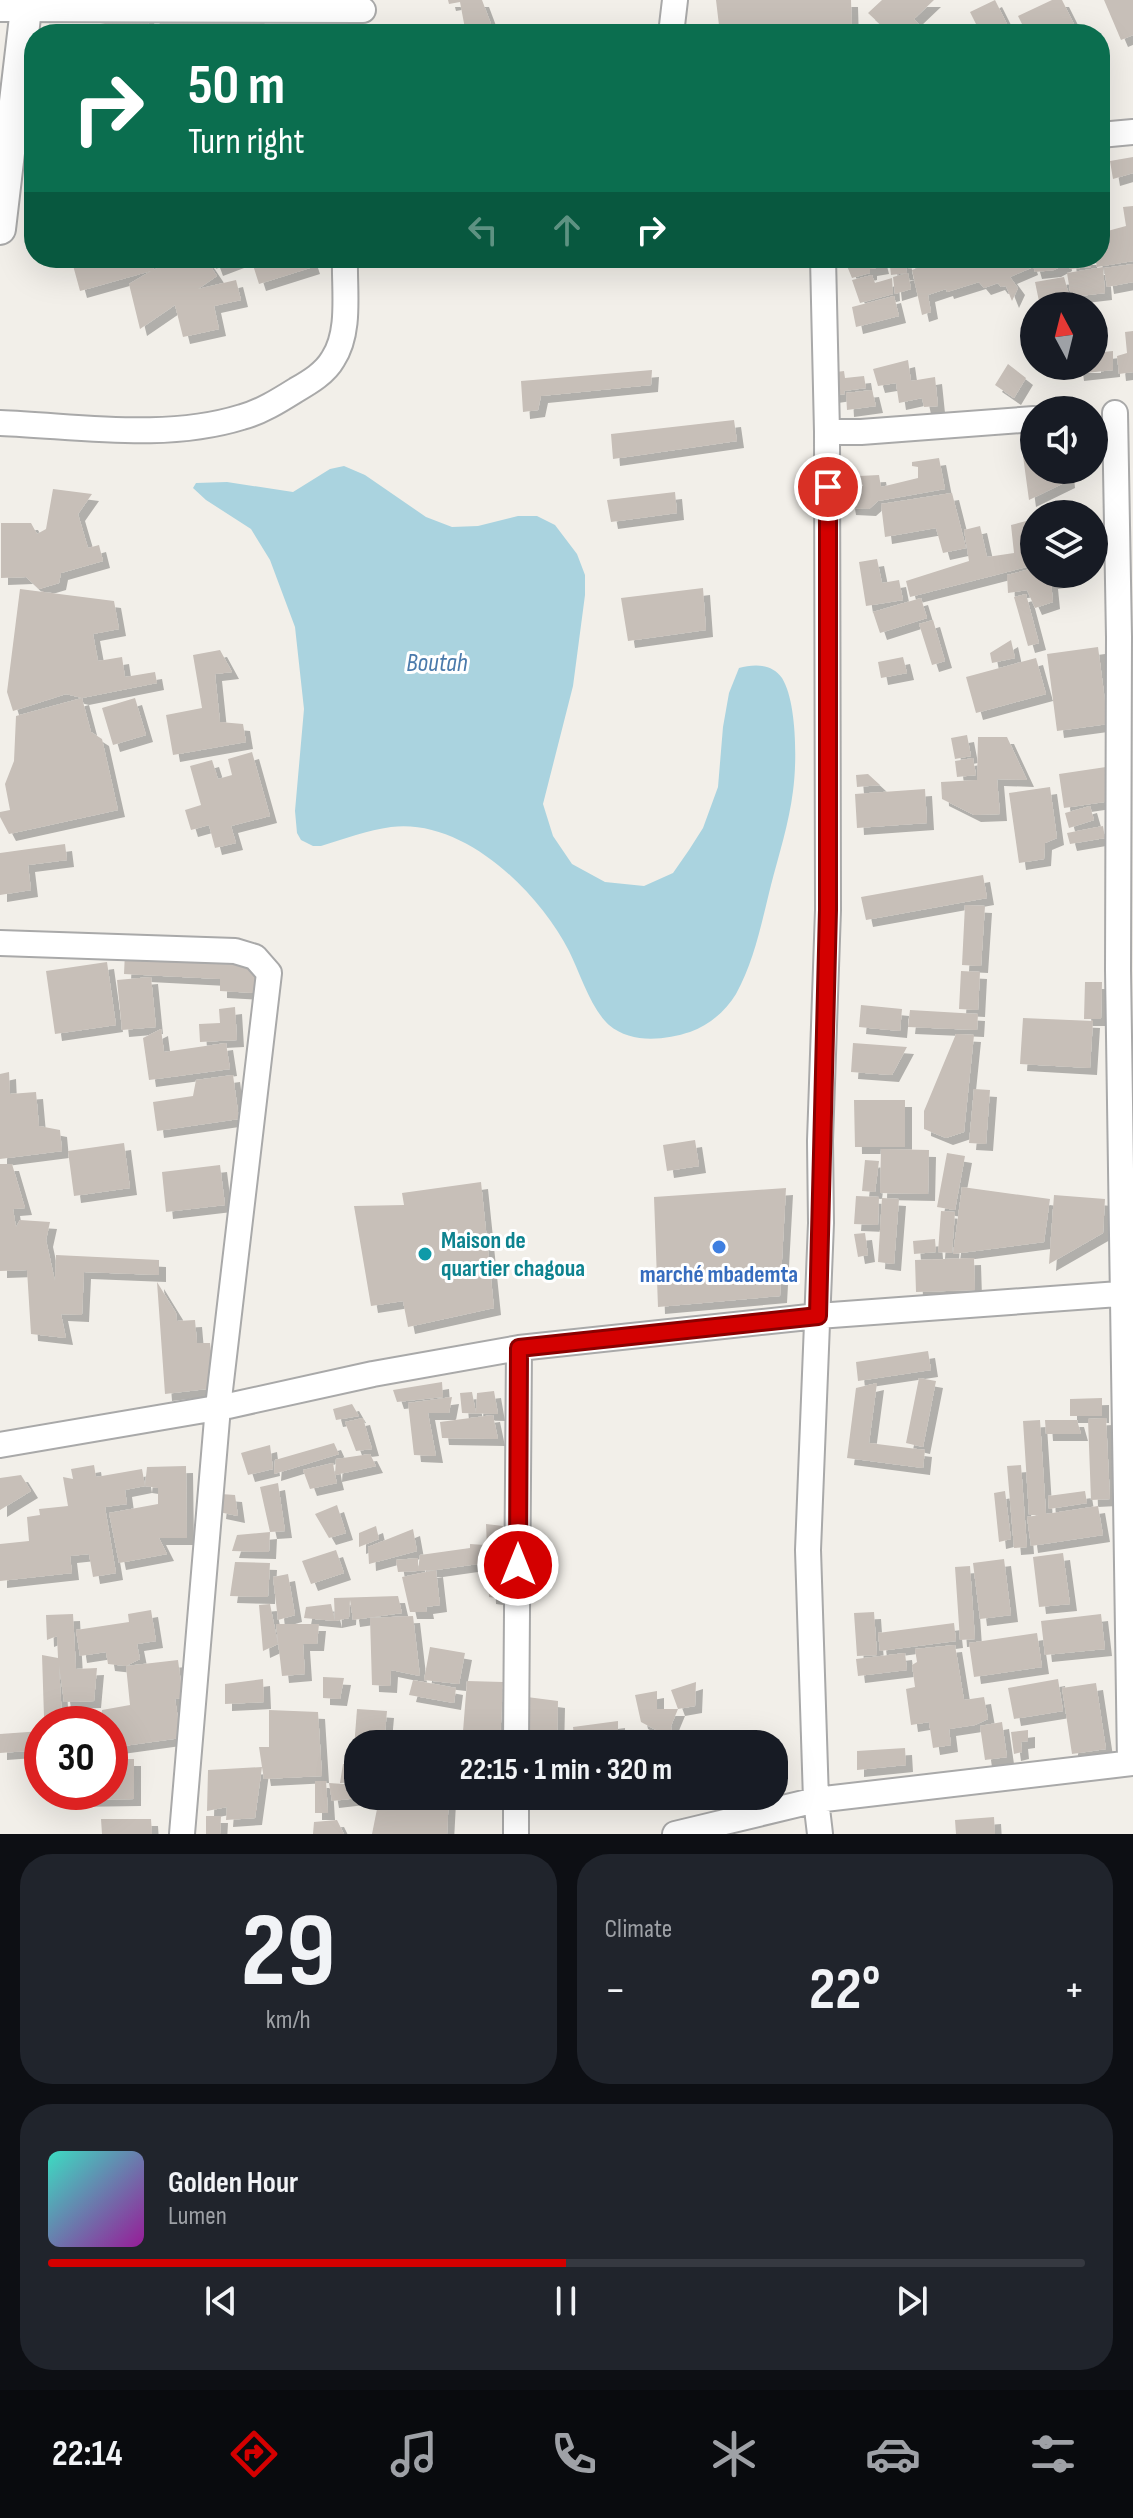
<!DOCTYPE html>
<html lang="en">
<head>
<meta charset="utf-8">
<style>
  :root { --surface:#171b24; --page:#20242c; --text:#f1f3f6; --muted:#9ea1a6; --line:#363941; --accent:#d40000 }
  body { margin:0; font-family:"Sofia Sans Condensed",sans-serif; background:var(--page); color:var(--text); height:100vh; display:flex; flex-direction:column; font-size:30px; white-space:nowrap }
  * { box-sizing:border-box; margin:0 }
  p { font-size:26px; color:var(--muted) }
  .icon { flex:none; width:44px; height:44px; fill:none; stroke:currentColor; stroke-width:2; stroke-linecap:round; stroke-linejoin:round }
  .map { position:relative; height:1834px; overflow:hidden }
  .sheet { display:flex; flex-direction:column; gap:20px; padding:20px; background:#0d0f14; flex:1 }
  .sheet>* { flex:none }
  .hud { position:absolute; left:24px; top:24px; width:1086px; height:244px; border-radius:32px; box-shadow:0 8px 32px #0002; background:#0b6e4f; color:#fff; overflow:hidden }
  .needle { width:52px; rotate:353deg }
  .controls { position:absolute; left:1020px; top:292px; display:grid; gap:16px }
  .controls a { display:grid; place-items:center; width:88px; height:88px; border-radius:50%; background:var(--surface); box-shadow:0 8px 32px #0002; font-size:40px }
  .speed { position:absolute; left:24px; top:1706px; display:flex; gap:16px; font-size:40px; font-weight:700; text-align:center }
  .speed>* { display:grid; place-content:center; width:104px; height:104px; border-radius:50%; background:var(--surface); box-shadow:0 8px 32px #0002; line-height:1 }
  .speed .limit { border:12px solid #d22; background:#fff; color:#111 }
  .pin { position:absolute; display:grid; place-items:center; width:68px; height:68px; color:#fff; margin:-34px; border:4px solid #fff; border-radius:50%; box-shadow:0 2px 8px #0007 }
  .me { position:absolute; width:88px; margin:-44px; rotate:0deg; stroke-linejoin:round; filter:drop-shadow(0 0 6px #0008) }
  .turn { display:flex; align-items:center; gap:28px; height:168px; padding:0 32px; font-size:36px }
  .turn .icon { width:104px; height:104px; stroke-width:2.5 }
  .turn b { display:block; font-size:56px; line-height:68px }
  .lanes { display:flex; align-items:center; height:76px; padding:0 32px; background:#0003; justify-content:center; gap:40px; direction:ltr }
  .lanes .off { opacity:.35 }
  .big { font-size:60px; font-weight:700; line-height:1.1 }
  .sheet .tile { flex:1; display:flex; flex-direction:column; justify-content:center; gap:12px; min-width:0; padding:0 28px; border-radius:32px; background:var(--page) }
  .sheet .dial { align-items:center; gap:0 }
  .dial b { font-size:104px; line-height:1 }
  .song { display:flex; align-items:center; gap:24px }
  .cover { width:96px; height:96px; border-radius:12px; background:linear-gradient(135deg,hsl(170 70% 55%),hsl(300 70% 35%)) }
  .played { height:8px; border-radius:4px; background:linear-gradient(90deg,var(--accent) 50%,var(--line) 50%) }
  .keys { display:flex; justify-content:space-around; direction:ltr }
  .heat { display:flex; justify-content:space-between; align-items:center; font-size:44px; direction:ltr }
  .sheet .tiles { flex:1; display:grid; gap:20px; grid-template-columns:1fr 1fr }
  .tile:last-child { grid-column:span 2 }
  .trip { position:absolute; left:344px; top:1730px; width:444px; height:80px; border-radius:32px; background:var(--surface); box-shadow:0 8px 32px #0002; font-weight:700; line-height:80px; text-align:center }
  .dock { display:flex; height:128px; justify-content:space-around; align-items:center; background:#090b0e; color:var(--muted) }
  .dock .icon { width:56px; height:56px }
  .dock .on { color:var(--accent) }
  .dock b { font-size:36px; color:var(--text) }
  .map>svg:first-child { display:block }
</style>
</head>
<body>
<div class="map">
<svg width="1133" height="1834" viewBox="0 0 1133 1834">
  <defs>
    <filter id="shadow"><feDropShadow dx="7" dy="7" stdDeviation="0" flood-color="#0004"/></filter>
  </defs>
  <rect width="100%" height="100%" fill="#f2efe9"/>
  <path fill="#aad3df" d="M344,466L365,475L426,517L452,527L478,526L518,516H537L555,525L577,554L585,575V595L573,686L543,804L553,836L572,864L605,882L644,886L673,873L689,850L703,828L718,787L723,727L729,693L739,668C753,664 772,663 782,678C797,702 797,763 793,791C789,823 779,854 771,885C762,921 754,962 736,994C726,1011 709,1025 690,1032C665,1040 631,1044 609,1025C591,1009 580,973 569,951C538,891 464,818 391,827C368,830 344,839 321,846H313L301,840L297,833L295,811L304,709L295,627L270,560L251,529L206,500L193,488L196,483L227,482L293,492L330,469Z"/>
  <path fill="#c7bfb8" filter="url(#shadow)" d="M448,0H482L494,32L466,34L460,2L449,4Z
    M716,0H851L852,34H720Z
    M882,0H934L914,19L925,31L922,34L899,32L874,34L882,26L868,13Z
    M995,0L1012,34H981L970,12Z
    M1052,0H1062L1079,34H1027L1018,16Z
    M1104,0H1133V35L1121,40Z
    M255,3L261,34H162L159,21Z
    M147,15L150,34H73L74,29Z
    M558,24L562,34H527V33Z
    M298,29L345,30V34H296Z
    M1133,157V173L1113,179L1110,161Z
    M1133,206V261L1097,267L1095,258H1100V233L1126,226L1123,207Z
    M71,258H150L154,270L167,262L205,258L217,276L198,289L236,280L241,300L214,306L219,329L183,337L175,305L140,329L129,284L151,271L80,291Z
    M212,258H245L216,269Z
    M265,258H310L313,267L259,284L252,262Z
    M874,258L880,259L882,267L870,269V273L852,278L847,266Z
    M889,258H904L907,273L891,275Z
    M908,258H938L909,269Z
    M946,258H1028L1031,268L1010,277L1018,288L1012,301L1006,286L1001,287L998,283L984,288L979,282L947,292L946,289L928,295L931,312L922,315L912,270Z
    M1031,258H1064L1065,264L1054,270L1035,272Z
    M1069,258H1090L1091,267L1070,269Z
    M1133,264V282L1107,287L1104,268Z
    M1103,267L1105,293L1071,297L1067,273Z
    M908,273L911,289L895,294L893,277Z
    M872,275L875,283L892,278L893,294L860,303L852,280Z
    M1064,277L1072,306H1040L1035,282Z
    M894,296L899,316L856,327L852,307Z
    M1133,331V372L1119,374L1117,356L1127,353L1125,332Z
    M1113,351V370L1077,374L1076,366H1094V353Z
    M908,360L911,381L935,377L938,406L924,407L922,398L899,403L896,383L878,386L873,369Z
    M1008,364L1026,378L1014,398L995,385Z
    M652,370L651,385L541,396L538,410L523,412L521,381Z
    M844,371L845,378L864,376L866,388L844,391L845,394L831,396L829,373Z
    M872,390L876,406L847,410L846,393Z
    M734,420L737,441L613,459L611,434Z
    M1034,455V470H1067L1068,481L1029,500L1023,456Z
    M939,458L945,489L878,501L869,509L849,508L846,489L863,486L859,476L879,475L881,487L918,478V467L912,466V462Z
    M53,489L92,494L78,514L88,548L99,545L103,561L61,573L59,583L39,589L26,577L1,578V523H31L37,534L46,529Z
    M675,492L677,513L611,522L607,500Z
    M952,493L966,548L943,553L936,528L885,537L881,504Z
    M1030,520L1034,565L910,597L906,581L969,561L964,530L980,526L987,557L1014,553L1011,525Z
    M877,559L882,583L899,580L903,600L866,606L859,562Z
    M1034,568V574H1064V580L1051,582L1053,602L1035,608L1027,590L1008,593L1007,575Z
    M703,588L706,630L628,641L621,598Z
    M20,589L114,601L119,629L93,634L98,661L122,657L125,677L155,672L157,683L82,698L66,694L13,711L7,692Z
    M1026,594L1039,643L1028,646L1014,597Z
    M921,598L927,618L880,633L873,612Z
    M933,620L945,661L932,665L919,624Z
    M1011,640L1015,658L992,663L990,653Z
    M1098,647L1108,724L1057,731L1047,654Z
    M220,650L232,672L215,674L220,722L243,724L246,742L173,755L166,715L202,708L193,655Z
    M903,657L907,673L881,678L878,662Z
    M1036,658L1046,694L976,713L966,677Z
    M82,698L91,732L102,739L118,810L9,834L0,817V812L10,810L5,784L14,761L16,716Z
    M135,698L146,735L113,745L102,708Z
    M967,735L971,756L955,759L951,738Z
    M978,737H1007L1027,780L997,779L1000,814L974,815L942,799L941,782L977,780Z
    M252,752L270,816L231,826L236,843L215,848L209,825L191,830L185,810L201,805L190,766L212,760L218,779L232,775L228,759Z
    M973,758L976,775L957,777L955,761Z
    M1106,767L1111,801L1064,808L1059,774Z
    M868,774L880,785L857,787L856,775Z
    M1050,787L1057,838L1045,843L1044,859L1019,863L1009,793Z
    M925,789L927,823L857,828L855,794Z
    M1090,806L1094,820L1069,828L1065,813Z
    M1103,826L1105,838L1070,844L1067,833Z
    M65,844L67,860L28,865L31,890L0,895V853Z
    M983,875L987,898L866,920L861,897Z
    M965,905L985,906L981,966L962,965Z
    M125,952L259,959L257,993L220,991V979L124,974Z
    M107,962L116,1025L55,1034L46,971Z
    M961,971L980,972L978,1010L959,1009Z
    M151,977L156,1027L122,1030L117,980Z
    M1085,982H1102L1101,1019H1084Z
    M861,1005L902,1009L900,1031L859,1027Z
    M235,1007L237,1040L200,1042L199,1024L220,1023L219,1009Z
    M910,1010L978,1014L977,1030L908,1027Z
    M1023,1018L1093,1021L1090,1068L1020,1064Z
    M161,1029L164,1052L226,1043L230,1069L149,1080L143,1038Z
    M956,1034L974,1035L964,1132L946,1138L924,1129V1111Z
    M853,1043L907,1047L892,1075L851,1072Z
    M9,1072L10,1094L36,1092L39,1126L60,1130L62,1151L0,1159V1074Z
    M233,1075L239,1119L157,1131L153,1102L193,1096L196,1080Z
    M974,1089L990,1090L986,1144L969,1143Z
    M854,1100H905V1147H855Z
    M695,1140L699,1166L667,1171L663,1145Z
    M124,1143L130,1188L74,1196L68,1151Z
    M881,1149L929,1150L928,1194L880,1193Z
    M947,1153L965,1156L955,1210L937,1207Z
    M865,1160L879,1161L875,1192L862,1191Z
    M0,1164H12L25,1208L13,1209L16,1227L20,1220L50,1222L46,1240L55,1281L56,1255L159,1260V1275L84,1272L82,1315L61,1314L66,1338L31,1334L27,1270L0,1271Z
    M220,1165L225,1205L166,1212L162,1172Z
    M481,1182L494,1308L408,1327L403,1301L371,1306L354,1206L404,1205L402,1193Z
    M962,1187L1050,1199L1044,1242L953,1254Z
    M786,1188L780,1296L658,1307L654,1197Z
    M1054,1195L1105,1199L1103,1233L1049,1264Z
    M856,1196L879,1197L878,1225L854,1224Z
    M882,1198L899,1199L894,1264L878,1262Z
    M941,1211L955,1212L952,1253L938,1252Z
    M865,1233L868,1255L858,1257L854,1234Z
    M935,1239L936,1252L914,1254L913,1241Z
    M974,1258L975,1290L916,1292L915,1260Z
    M157,1282L176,1313L177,1321L195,1320L197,1343H210L215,1388L165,1394Z
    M928,1351L931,1370L858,1381L856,1362Z
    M919,1378L936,1381L923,1447L906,1443Z
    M442,1382L443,1397L397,1402L393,1390Z
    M877,1383L869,1443L925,1450L923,1468L847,1458L856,1388Z
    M494,1391L498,1414L462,1413L460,1393L472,1392L476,1413L477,1393Z
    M452,1397L449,1413H428L436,1456L414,1455L408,1403Z
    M1102,1398V1416H1070V1399Z
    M352,1404L359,1416L336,1420L333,1409Z
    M493,1415L498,1439L442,1438L440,1422Z
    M363,1418L372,1449L356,1451L345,1422Z
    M1106,1418L1110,1499L1091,1500L1088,1419Z
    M1040,1420L1046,1514L1098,1506L1103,1535L1031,1546L1027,1517L1039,1515H1029L1023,1421Z
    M1045,1420H1077L1081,1434H1046Z
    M334,1443L339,1454L274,1474L275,1460Z
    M270,1445L273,1469L248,1475L241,1453Z
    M370,1454L376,1466L335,1475L337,1483L310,1489L303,1470L333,1463L335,1475L336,1459Z
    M94,1465L96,1477L142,1469L145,1486L147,1467L186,1466L187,1538H159L167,1554L119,1563L109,1513L158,1504V1488L145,1486L125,1490L127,1504L105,1507L116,1573L93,1577L89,1554L70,1556L72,1573L0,1581V1544L29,1541L27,1517L40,1515L39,1509L68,1506L63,1477L73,1479L71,1469Z
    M1021,1465L1027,1547L1014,1548L1007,1466Z
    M21,1475L31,1491L0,1510V1478Z
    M278,1483L285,1531L270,1532L260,1487Z
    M1005,1491L1011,1539L999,1542L994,1493Z
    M1085,1491L1087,1503L1049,1509L1048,1496Z
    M221,1494L235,1495L238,1516L219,1512Z
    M337,1505L346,1533L329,1538L315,1514Z
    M486,1524L503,1526L504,1599L489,1597Z
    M376,1526L379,1539L359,1547V1533Z
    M413,1529L417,1551L369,1564L368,1547Z
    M270,1532L269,1552L232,1551L237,1535Z
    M470,1544L485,1545V1563L436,1570L440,1605L426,1607L427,1612H410L402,1577L436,1570L398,1572L396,1560L418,1558V1570L420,1555L470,1548Z
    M336,1550L344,1573L311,1584L302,1561Z
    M1063,1553L1070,1604L1039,1607L1033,1557Z
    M1004,1559L1011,1615L980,1619L973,1563Z
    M235,1562L270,1563L268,1597L230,1596Z
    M970,1566L975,1639L960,1640L955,1567Z
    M288,1574L295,1615L278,1620L273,1577Z
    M398,1596L402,1613L353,1620L350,1600L349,1618L335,1621L334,1598Z
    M270,1604L278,1644L263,1651L259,1605Z
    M331,1604L335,1621L304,1618L306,1607Z
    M151,1610L156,1641L137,1644L140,1659L126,1666L108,1664L106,1652L80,1656L76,1630L129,1622L128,1614Z
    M874,1612L877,1655L857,1656L854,1613Z
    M73,1614L76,1669L97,1668L94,1701L64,1702L59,1665L62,1719L44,1717L42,1655L58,1658L57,1636L47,1640L46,1615Z
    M1101,1614L1105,1649L1045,1655L1041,1621Z
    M413,1616L420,1676L391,1670L390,1686L372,1685L370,1618Z
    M954,1623L956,1641L880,1651L878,1633Z
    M276,1624H319L317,1644H303L305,1674L282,1676Z
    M1037,1633L1042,1667L974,1677L969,1643Z
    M955,1645L964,1700L984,1697L988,1719L975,1725L949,1729L951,1745L933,1748L929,1722L911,1725L906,1689L915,1687L912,1665L917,1662L915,1649Z
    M430,1647L465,1653L459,1684L424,1680Z
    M905,1653L907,1670L858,1676L856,1659Z
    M178,1660L183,1698L175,1699L181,1738L116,1747V1759H134V1799L67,1800V1792H110V1724H100L102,1710L130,1705L126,1666Z
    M323,1677L344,1678L340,1699L323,1698Z
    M263,1679L264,1702L225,1704V1684Z
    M1058,1679L1063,1711L1014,1719L1008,1688Z
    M413,1680L456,1688L454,1703L409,1695Z
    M467,1681L503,1682L500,1743L462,1744Z
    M696,1682L695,1706L678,1709L671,1726L673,1744H618V1740L656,1730L641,1722L635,1695L657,1691V1709H678L671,1690Z
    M1096,1683L1106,1749L1072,1754L1062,1688Z
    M527,1697L558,1701L557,1744H531Z
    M357,1709L387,1711L384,1744H358L354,1748Z
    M269,1710L318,1712L322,1776L264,1779L262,1767L255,1818L226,1820L227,1807L207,1811L208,1770L262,1767L259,1747H269Z
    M618,1721V1740L604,1744H575L573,1727Z
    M1002,1722L1007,1757L985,1760L980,1726Z
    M1028,1730V1741L1021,1742L1022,1752L1014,1754L1011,1732Z
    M42,1731V1763L29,1765L27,1751L0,1753V1734Z
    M905,1748L906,1765L857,1770V1751Z
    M343,1764H358V1782L340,1783Z
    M315,1781H326L328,1813H315Z
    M329,1783L358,1785V1798L332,1801Z
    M382,1796H449L447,1834H372L379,1799Z
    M206,1816H221L220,1834H206Z
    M994,1817L995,1834H956L955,1820Z
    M101,1819H151L152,1834H102Z
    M337,1820L344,1834H313L314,1822Z"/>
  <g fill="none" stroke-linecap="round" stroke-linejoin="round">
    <g stroke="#a9a9a9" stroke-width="28">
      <path id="minor" d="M0,9L363,10
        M671,34L675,0
        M1100,135L1133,132
        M823,258L827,432H861L1034,419
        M1115,413L1119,637L1118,970L1130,1763
        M0,423C79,426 165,441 242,417C261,412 280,400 296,390C310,382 325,373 333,359C351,332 344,290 345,258
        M0,943L235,951L255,957L269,973L218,1407L182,1834
        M0,1445L228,1406L373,1374L519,1348L818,1316L1133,1293
        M516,1744L519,1348
        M516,1834V1796
        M675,1834L816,1800L1133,1763
        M820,1834L816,1800L808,1550L821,1223L820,1141L828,910L827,432"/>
    </g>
    <g stroke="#a9a9a9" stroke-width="34">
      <path id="tertiary" d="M0,229L27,0"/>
    </g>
    <use href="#minor" stroke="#fff" stroke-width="24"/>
    <use href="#tertiary" stroke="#fff" stroke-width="30"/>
  </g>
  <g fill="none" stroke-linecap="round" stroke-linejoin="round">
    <g stroke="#8a0000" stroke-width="20">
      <path id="route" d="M518,1565L519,1348L818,1316L828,910V487"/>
    </g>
    <use href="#route" stroke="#d40000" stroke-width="14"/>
  </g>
  <circle fill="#3f7fe0" stroke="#fff" stroke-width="3" cx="719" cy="1247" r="8"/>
  <circle fill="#0f9aa8" stroke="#fff" stroke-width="3" cx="425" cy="1254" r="8"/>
  <g text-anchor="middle" stroke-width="6" stroke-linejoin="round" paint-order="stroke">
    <g font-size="24" font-weight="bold" fill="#0d838f" stroke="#fff" text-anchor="start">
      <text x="441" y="1248">Maison de<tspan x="441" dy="28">quartier chagoua</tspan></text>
    </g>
    <g font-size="24" font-weight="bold" fill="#366cbe" stroke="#fff">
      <text x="719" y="1282">marché mbademta</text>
    </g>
    <g font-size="26" font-style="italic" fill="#4a7aab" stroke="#fff">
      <text x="437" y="671">Boutah</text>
    </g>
  </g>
</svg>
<div class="controls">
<a><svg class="needle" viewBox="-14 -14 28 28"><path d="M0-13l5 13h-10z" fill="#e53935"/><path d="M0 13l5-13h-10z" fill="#9ea1a6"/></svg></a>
<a><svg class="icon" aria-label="sound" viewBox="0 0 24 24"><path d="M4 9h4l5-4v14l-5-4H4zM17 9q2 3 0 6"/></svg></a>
<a><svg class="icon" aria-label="layers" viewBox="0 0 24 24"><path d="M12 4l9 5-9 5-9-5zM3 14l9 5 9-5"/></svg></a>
</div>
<div class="speed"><div class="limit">30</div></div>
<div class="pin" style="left:828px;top:487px;background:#d93025"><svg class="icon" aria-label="arrive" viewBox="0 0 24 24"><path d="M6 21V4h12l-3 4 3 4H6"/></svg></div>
<svg class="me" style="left:518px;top:1565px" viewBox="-20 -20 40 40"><circle r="17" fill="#d40000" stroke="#fff" stroke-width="3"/><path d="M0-11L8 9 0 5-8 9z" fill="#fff"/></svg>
<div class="trip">22:15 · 1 min · 320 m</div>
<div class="hud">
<div class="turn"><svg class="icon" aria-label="right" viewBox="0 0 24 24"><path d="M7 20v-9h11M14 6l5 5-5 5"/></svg><div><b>50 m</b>Turn right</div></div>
<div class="lanes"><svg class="icon off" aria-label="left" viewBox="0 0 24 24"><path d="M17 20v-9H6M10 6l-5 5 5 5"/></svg><svg class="icon off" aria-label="ahead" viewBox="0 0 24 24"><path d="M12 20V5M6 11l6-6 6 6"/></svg><svg class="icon" aria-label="right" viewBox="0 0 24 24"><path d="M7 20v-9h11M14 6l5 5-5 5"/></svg></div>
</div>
</div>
<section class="sheet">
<div class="tiles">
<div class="tile dial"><b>29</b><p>km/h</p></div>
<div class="tile"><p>Climate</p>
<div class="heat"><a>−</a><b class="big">22°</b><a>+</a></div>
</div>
<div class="tile">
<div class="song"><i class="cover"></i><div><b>Golden Hour</b><p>Lumen</p></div></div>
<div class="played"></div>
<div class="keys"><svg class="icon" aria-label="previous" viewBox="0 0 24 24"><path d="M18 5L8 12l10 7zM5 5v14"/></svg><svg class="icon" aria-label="pause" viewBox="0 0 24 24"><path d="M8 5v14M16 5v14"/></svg><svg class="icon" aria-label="next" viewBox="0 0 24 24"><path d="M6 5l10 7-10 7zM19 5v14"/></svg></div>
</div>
</div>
</section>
<nav class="dock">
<b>22:14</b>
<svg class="icon on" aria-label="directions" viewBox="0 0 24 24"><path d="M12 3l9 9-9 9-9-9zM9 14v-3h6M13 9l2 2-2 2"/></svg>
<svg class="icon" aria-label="music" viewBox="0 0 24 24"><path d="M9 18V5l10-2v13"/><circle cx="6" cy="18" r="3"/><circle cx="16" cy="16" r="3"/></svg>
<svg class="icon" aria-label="phone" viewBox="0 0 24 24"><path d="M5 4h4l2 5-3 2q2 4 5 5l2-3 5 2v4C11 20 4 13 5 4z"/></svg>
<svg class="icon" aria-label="climate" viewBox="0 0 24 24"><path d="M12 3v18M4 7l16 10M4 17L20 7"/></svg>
<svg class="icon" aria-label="car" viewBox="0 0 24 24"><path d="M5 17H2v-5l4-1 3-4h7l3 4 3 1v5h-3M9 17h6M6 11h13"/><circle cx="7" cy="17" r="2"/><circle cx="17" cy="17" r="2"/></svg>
<svg class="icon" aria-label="filters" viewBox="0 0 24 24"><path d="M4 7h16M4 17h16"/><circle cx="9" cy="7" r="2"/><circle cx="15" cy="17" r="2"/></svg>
</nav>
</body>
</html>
